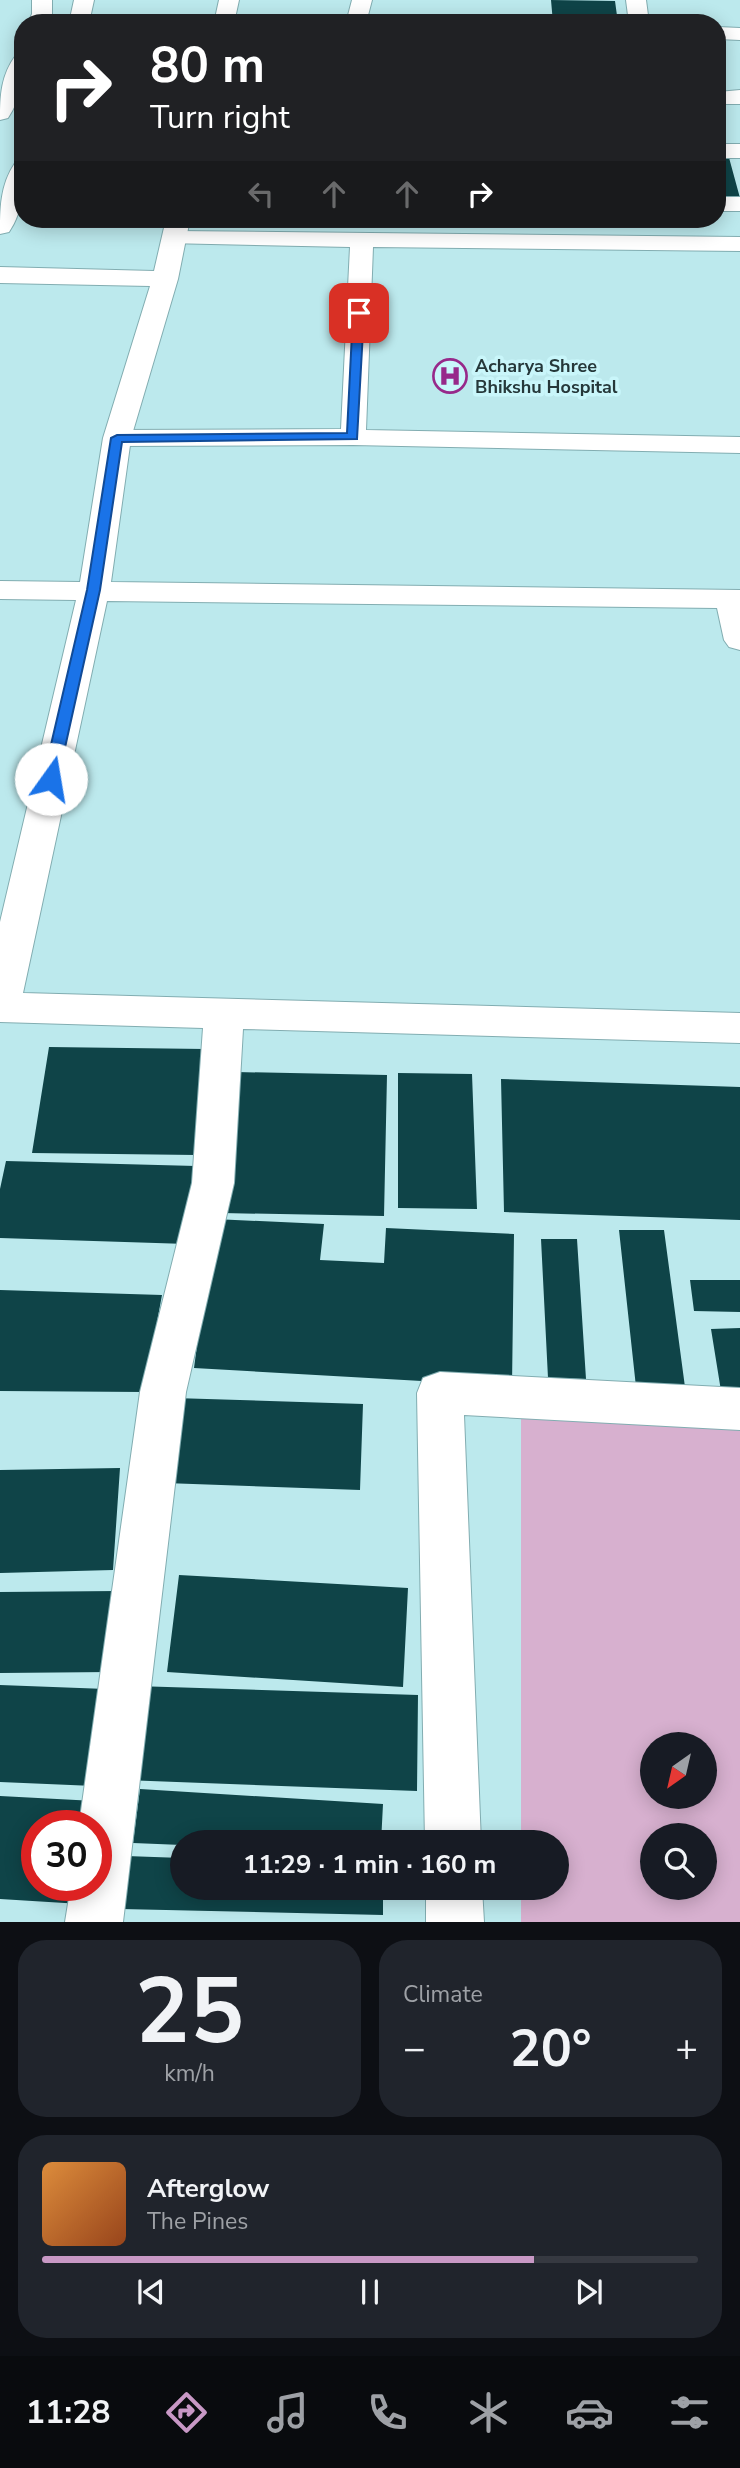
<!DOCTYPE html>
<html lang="en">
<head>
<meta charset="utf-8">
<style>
  :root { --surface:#171b24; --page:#20242c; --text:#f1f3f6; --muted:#9ea1a6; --line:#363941; --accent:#c898c5 }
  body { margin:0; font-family:"Nunito Sans",sans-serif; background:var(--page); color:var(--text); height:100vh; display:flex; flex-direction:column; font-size:26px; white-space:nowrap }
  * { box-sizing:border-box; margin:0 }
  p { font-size:23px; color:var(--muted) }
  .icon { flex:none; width:38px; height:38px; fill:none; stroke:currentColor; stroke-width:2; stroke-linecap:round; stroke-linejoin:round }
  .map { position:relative; height:1922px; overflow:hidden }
  .side { display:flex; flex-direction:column; gap:18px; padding:18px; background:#0d0f14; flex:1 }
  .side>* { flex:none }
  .banner { position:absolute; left:14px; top:14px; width:712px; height:214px; border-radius:28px; box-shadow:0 4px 18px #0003; background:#202124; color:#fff; overflow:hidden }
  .needle { width:46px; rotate:214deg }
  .tools { position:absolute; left:640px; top:1732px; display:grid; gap:14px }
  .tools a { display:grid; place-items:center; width:77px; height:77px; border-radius:50%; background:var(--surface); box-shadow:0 4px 18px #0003; font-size:35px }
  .speed { position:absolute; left:21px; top:1810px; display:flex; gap:14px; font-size:35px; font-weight:700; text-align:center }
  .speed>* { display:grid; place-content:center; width:91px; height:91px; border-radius:50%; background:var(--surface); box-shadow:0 4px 18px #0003; line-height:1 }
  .speed .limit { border:10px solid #d22; background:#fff; color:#111 }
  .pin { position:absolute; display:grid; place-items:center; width:60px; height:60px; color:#fff; margin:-30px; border-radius:14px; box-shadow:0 4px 10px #0006 }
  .me { position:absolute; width:77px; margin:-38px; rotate:13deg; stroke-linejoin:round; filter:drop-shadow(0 0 5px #0008) }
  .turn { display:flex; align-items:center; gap:24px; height:147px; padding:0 21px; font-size:32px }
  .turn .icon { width:91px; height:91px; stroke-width:2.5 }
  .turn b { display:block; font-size:49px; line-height:60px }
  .lanes { display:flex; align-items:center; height:66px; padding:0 21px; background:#0003; justify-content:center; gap:35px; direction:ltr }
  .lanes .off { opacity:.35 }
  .big { font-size:52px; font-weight:700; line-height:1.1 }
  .side .tile { flex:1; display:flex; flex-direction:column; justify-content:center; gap:10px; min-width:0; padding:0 24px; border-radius:28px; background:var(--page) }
  .side .dial { align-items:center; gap:0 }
  .dial b { font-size:91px; line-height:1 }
  .song { display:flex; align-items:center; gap:21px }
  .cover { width:84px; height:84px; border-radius:10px; background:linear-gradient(135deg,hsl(30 70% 55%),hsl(20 70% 35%)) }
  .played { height:7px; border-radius:4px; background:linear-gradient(90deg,var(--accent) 75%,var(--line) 75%) }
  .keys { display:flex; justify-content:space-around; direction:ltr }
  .heat { display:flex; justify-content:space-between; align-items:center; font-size:38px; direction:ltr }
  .side .tiles { flex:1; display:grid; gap:18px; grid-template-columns:1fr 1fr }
  .tile:last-child { grid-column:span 2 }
  .trip { position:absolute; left:170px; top:1830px; width:399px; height:70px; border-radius:35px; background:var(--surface); box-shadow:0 4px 18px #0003; font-weight:700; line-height:70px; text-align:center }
  .tabs { display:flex; height:112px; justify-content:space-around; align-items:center; background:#090b0e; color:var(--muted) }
  .tabs .icon { width:49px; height:49px }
  .tabs .selected { color:var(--accent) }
  .tabs b { font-size:32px; color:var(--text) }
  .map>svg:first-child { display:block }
</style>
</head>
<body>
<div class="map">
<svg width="740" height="1922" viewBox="0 0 740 1922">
  <rect width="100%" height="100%" fill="#bce9ed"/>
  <path fill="#d7b0cf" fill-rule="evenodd" d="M740,1389V1922H521V1888H556V1843H521V1398ZM653,1745H705V1797H653ZM653,1836H705V1888H653Z"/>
  <path fill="#0f4448" d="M551,0L615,1L618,23H553Z
    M718,154H728L740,198H718Z
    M49,1047L205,1049L196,1155L32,1153Z
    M236,1072L387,1075L384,1216L222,1213Z
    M398,1073L472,1074L477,1209L398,1208Z
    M501,1079L740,1087V1220L504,1212Z
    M6,1161L196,1166L187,1244L0,1238V1189Z
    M214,1219L324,1224L320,1260L384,1263L386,1228L514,1234L512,1386L194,1368Z
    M619,1230H664L685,1387H636Z
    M541,1239H577L586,1379L548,1378Z
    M690,1280H740V1312L694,1311Z
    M0,1290L162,1295L144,1392L0,1391Z
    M740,1328V1391H721L711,1329Z
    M174,1398L363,1404L360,1490L165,1483Z
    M120,1468L113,1570L0,1573V1470Z
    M179,1575L408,1588L403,1687L167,1672Z
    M118,1591L111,1672L0,1673V1592Z
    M0,1685L106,1689L94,1786L0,1782Z
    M135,1686L418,1695L417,1791L124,1780Z
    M140,1789L383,1804L381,1843H182V1845L133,1843Z
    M0,1796L95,1801L92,1825H37V1885H84L81,1904L0,1899Z
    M126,1856L182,1858V1888H383V1915L121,1909Z"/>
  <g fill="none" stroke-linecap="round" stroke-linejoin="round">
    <g stroke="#82adb1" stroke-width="2">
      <path id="lane" d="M174,231L740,237V251L373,247L366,430L740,437V453L353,445L117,446L108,443L104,438L108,433L117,430L341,429L350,247L166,243L163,238L166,233Z"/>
    </g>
    <g stroke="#82adb1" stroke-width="2">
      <path id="street" d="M219,0H239L234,23H214Z
        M352,0H372L366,23H346Z
        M626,0H646L649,23H629Z
        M718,27L740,28V40L718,39Z
        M740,90V104H718V92Z
        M718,144H740V158H718Z
        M718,197H740V211H718Z
        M166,219H190L178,279L131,438L111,582L740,590V650L729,647L724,640L717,608L107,601L23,993L740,1013V1043L243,1029L234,1183L186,1392L123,1922H65L71,1885H96V1825H79L140,1392L192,1183L203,1028L0,1022V922L76,600L0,599V581L80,582L103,438L150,286L0,283V267L154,271Z
        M440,1372L740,1388V1430L464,1415L481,1843H425L417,1393L423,1378Z
        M426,1888H482L484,1922H426Z"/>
    </g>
    <g stroke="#82adb1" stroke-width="2">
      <path id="secondary" d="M32,0H52V14L48,23H28L32,14Z
        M74,0H94L89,23H69Z
        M23,53C23,77 22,97 8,118L0,120C0,95 1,75 16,55Z
        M23,161C23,186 24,210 9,232L0,234C0,209 0,185 15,163Z"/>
    </g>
    <use href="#lane" fill="#fff" fill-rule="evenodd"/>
    <use href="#street" fill="#fff" fill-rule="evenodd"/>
    <use href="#secondary" fill="#fff" fill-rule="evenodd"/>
  </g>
  <path fill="#1a73e8" stroke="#114b97" stroke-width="2" d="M359,309L364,313L357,439L122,442L100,590L58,779L56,782H45L43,779L87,590L111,438L117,435L347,433L353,313Z"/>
  <defs>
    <g id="hospital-ring" transform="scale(1.75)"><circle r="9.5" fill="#c9f6fa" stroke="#97298a" stroke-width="1.5"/><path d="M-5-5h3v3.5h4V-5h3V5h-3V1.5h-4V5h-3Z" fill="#97298a"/></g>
  </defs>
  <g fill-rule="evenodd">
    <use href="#hospital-ring" x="450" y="376"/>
  </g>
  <g text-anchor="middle" stroke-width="7" stroke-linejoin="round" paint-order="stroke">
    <g font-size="18" font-weight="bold" fill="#26383a" stroke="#c9f6fa" text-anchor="start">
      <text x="475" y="372">Acharya Shree<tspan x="475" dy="21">Bhikshu Hospital</tspan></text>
    </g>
  </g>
</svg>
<div class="tools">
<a><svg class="needle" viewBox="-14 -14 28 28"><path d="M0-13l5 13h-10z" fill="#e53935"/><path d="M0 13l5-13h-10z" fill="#9ea1a6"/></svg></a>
<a><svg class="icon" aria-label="search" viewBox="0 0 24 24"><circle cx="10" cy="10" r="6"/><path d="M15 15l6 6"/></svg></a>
</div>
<div class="speed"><div class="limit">30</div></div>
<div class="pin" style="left:359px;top:313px;background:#d93025"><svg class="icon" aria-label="arrive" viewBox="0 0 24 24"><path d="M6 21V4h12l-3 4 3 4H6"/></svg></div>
<svg class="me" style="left:51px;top:779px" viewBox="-20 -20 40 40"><circle r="19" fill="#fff"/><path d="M0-13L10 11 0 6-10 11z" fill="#1a73e8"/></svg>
<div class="trip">11:29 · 1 min · 160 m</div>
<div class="banner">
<div class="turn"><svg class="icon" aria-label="right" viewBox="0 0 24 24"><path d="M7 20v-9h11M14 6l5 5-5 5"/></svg><div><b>80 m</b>Turn right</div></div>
<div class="lanes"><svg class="icon off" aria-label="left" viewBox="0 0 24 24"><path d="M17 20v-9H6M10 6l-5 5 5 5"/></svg><svg class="icon off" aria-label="ahead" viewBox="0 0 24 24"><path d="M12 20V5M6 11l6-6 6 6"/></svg><svg class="icon off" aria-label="ahead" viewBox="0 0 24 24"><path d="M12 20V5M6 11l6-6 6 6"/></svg><svg class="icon" aria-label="right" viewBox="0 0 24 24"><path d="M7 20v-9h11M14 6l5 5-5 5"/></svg></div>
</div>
</div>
<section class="side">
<div class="tiles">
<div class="tile dial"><b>25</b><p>km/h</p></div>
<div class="tile"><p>Climate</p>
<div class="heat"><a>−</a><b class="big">20°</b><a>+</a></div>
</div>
<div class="tile">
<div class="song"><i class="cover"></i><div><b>Afterglow</b><p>The Pines</p></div></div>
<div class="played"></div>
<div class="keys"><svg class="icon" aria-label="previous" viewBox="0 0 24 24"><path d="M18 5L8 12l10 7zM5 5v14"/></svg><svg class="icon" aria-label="pause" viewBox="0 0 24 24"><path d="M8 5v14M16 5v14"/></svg><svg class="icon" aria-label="next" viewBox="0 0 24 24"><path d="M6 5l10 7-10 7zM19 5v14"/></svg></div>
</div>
</div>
</section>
<nav class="tabs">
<b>11:28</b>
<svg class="icon selected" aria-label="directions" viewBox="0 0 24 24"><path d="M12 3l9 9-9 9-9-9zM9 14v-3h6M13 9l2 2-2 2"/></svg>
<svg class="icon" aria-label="music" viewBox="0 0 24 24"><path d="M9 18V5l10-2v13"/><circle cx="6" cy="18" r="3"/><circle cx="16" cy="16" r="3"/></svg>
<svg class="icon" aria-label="phone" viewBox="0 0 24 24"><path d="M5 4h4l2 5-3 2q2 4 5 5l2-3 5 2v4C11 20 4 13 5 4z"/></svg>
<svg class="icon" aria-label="climate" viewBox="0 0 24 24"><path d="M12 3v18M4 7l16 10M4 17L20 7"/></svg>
<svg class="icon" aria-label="car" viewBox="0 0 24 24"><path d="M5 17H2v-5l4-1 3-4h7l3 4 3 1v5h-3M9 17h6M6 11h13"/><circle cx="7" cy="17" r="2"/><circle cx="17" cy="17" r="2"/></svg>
<svg class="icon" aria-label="filters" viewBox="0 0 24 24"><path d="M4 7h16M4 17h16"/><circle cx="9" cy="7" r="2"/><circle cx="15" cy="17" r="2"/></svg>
</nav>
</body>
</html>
